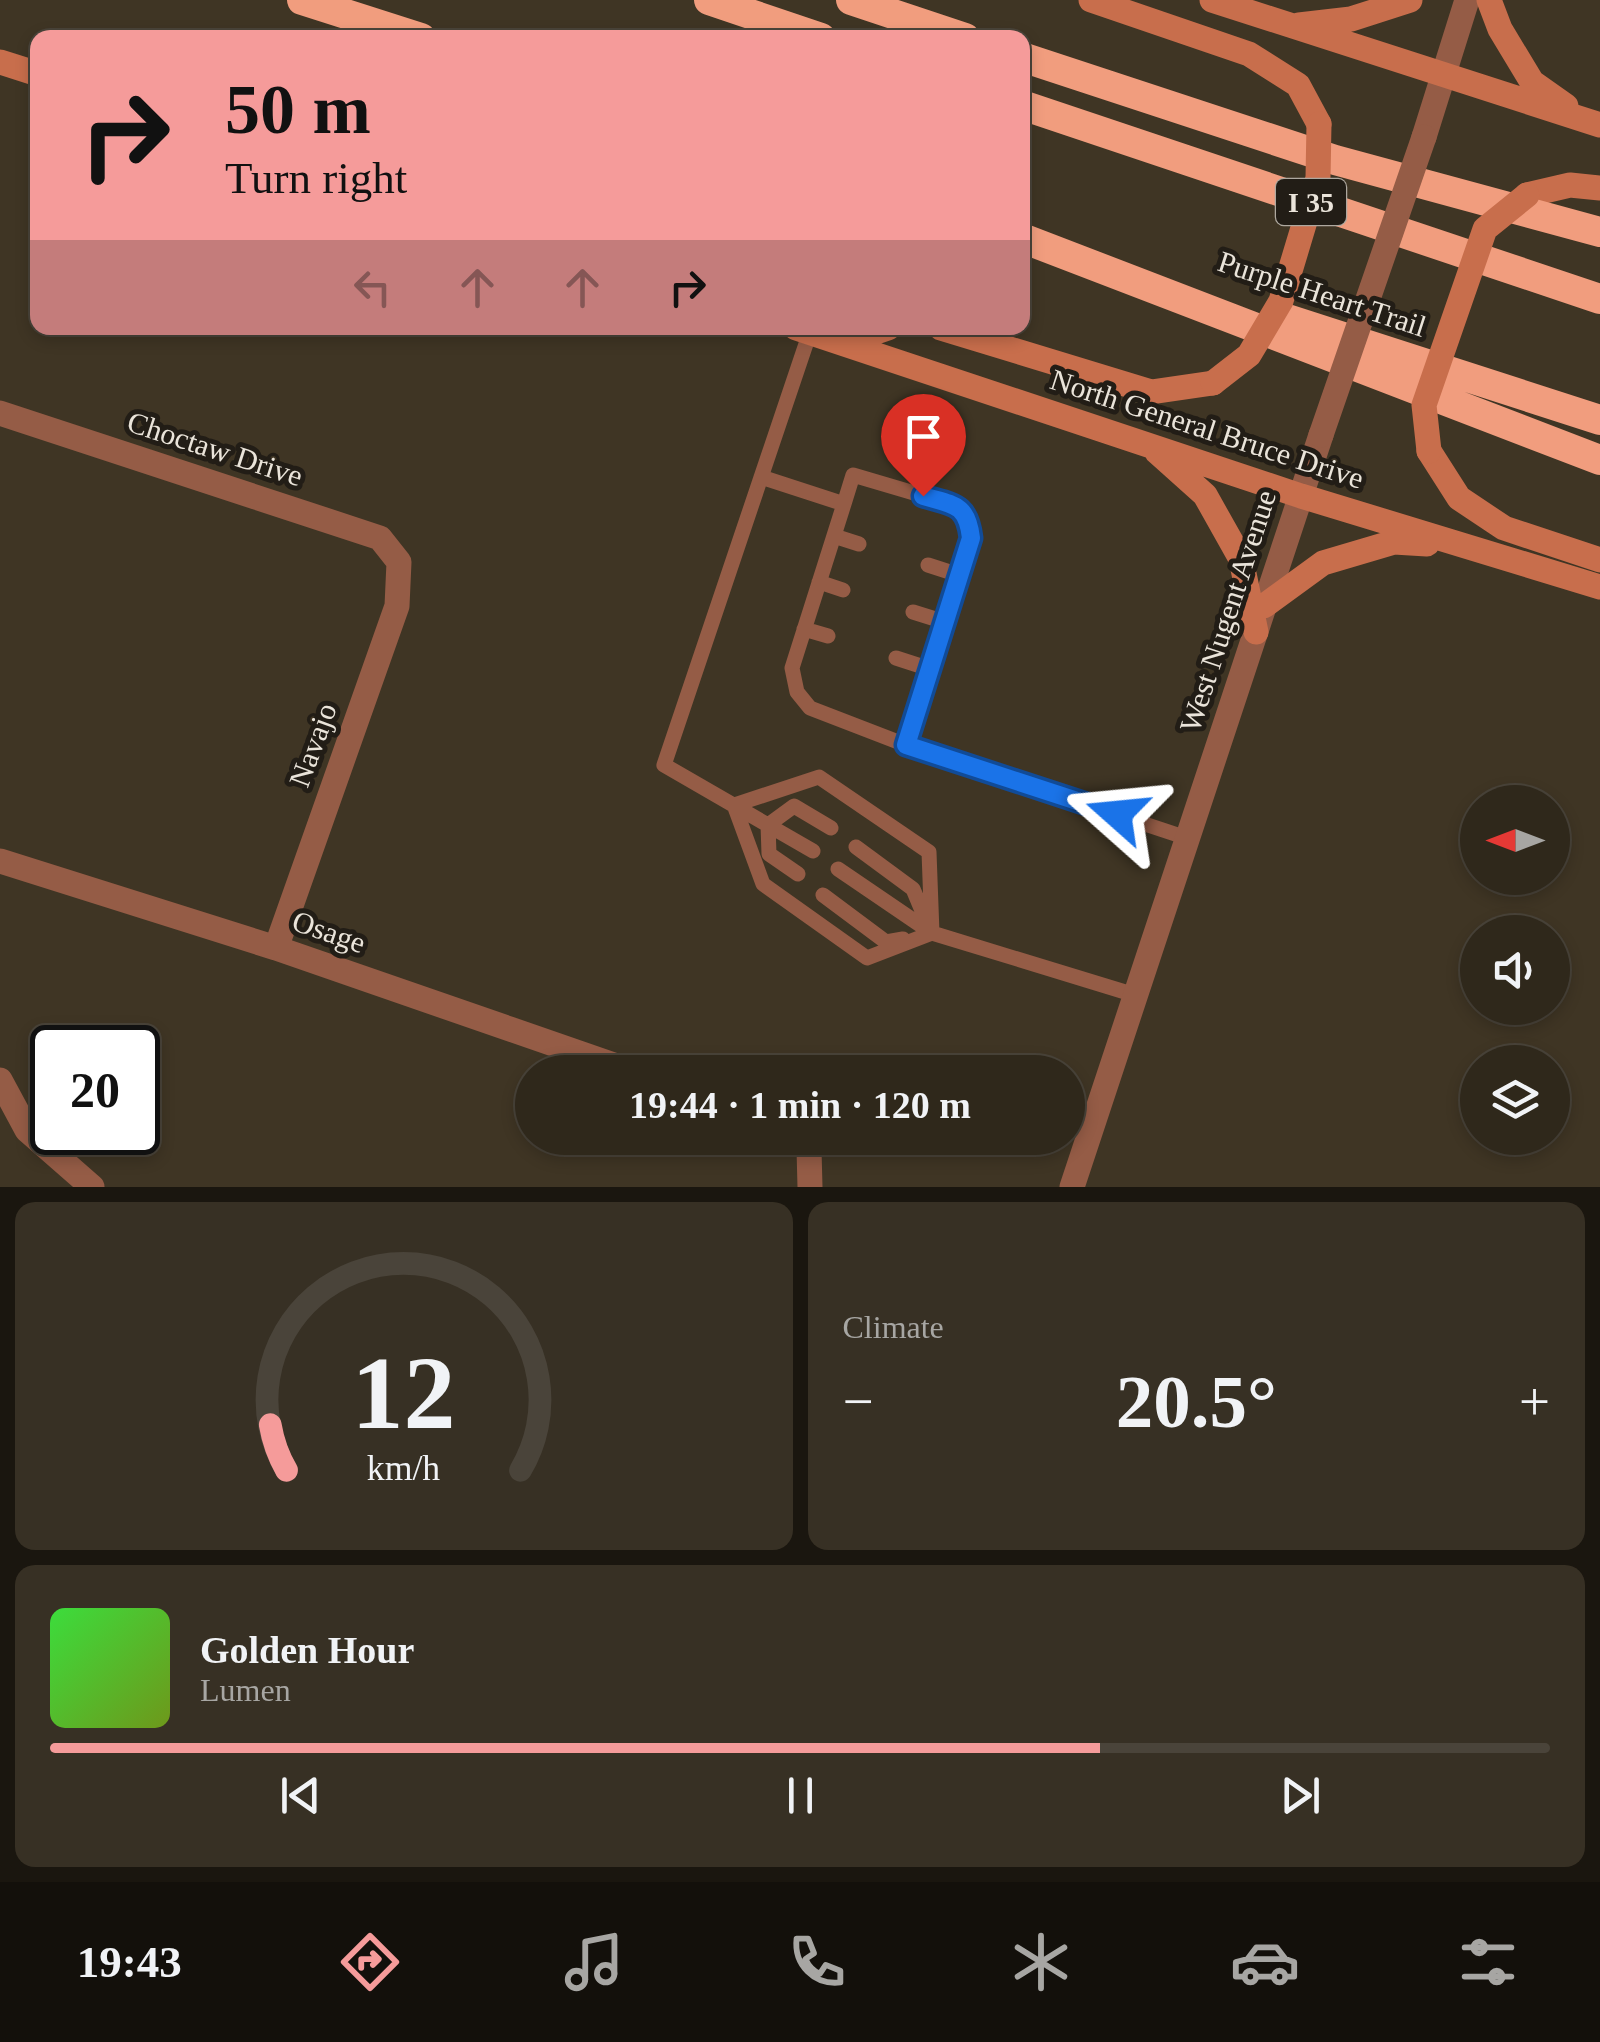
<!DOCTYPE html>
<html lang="en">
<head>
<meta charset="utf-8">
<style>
  :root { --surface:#2f281b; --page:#373024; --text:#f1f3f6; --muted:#a7a6a3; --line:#4a443a; --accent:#f59b9a }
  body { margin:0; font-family:"Times New Roman",serif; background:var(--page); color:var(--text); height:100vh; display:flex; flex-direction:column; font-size:38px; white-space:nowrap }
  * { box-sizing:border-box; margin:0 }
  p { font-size:32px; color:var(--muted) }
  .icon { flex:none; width:55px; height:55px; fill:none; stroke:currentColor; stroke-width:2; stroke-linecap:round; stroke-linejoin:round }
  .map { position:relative; height:1187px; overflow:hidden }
  .side { display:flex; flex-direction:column; gap:15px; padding:15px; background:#1a160f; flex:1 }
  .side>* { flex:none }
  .hud { position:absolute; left:30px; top:30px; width:1000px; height:305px; border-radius:20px; box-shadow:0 5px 15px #0003,0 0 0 2px var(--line); background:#f59b9a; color:#111; overflow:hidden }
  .needle { width:65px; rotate:270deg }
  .controls { position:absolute; left:1460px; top:785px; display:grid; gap:20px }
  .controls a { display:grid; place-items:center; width:110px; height:110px; border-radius:50%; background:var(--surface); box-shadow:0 5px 15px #0003,0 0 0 2px var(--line); font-size:50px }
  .speed { position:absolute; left:30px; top:1025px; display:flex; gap:20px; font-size:50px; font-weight:700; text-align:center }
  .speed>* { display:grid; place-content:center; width:130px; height:130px; border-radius:50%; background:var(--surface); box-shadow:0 5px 15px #0003,0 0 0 2px var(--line); line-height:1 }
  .speed .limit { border:5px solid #111; border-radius:15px; background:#fff; color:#111 }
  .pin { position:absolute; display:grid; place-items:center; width:85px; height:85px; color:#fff; margin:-102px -42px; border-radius:50% 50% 50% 0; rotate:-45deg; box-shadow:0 0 10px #0007 }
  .pin .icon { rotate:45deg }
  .me { position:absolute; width:110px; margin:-55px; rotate:288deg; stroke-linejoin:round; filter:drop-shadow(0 0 8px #0008) }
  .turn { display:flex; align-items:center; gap:35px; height:210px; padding:0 30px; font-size:45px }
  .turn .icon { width:130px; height:130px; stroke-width:2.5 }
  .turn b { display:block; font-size:70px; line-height:85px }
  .lanes { display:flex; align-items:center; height:95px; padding:0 30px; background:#0003; justify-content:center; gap:50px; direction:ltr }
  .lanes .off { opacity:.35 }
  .big { font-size:75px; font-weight:600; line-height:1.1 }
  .side .card { flex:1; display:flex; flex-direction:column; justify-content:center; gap:15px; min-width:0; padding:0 35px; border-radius:20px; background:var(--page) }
  .side .dial { align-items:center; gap:0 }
  .dial svg { height:260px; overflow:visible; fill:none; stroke:var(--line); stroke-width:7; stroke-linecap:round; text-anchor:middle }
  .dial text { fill:var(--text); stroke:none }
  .song { display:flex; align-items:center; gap:30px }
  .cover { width:120px; height:120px; border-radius:15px; background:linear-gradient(135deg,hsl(120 70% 55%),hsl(80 70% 35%)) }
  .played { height:10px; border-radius:5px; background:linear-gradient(90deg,var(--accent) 70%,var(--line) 70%) }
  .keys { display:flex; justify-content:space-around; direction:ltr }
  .heat { display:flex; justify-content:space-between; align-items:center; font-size:55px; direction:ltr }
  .side .tiles { flex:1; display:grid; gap:15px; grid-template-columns:1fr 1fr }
  .card:last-child { grid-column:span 2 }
  .trip { position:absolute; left:515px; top:1055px; width:570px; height:100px; border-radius:50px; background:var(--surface); box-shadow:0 5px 15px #0003,0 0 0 2px var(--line); font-weight:600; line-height:100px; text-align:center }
  .tabs { display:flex; height:160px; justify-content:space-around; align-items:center; background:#13100b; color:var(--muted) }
  .tabs .icon { width:70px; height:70px }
  .tabs .current { color:var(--accent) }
  .tabs b { font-size:45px; color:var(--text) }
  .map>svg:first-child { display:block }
</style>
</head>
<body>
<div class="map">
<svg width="1600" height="1187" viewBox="0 0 1600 1187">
  <rect width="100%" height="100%" fill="#3f3524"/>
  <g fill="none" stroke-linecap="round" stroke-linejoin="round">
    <path stroke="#955c46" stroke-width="15" d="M810,332L664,765L813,851
      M761,477L844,504L853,475L958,506L969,519L971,538L906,745L1187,838
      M844,504L792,668L797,692L810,708L906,745
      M834,536L859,544
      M928,565L959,575
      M819,582L843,590
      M913,612L945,622
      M804,629L828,636
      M896,658L930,669
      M819,777L929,852L932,933L867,958L763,884L734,805Z
      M768,825L794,806L831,828
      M768,825L769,854L798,874
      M856,847L913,889L928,925
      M838,869L932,933L1135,995
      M823,895L886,942L903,939"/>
    <path stroke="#955c46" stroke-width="25" d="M0,413L380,538L399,562L397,606L276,948
      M0,861L276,948L634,1072
      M0,1080L27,1130L92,1187
      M802,1138L809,1149L810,1187"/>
    <path stroke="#955c46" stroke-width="25" d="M1424,137L1467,0
      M1072,1187L1321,435"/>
    <path stroke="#c86e4c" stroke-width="25" d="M1091,0L1249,54L1298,85L1319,124
      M1212,0L1600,125
      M1489,0L1500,29L1532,82L1566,106
      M1299,25L1351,19L1410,0
      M0,62L38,74
      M1527,195L1570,185L1600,188
      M796,328L1301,496L1600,587
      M941,328L1151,392L1213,383
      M844,343L888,328
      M1429,451L1459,498L1504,528L1600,560
      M1157,452L1205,495L1241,559L1256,632
      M1264,606L1323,563L1394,542L1427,544"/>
    <path stroke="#f19d7e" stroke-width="30" d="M302,0L421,38
      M709,0L821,38
      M851,0L965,38
      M1022,57L1335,160L1600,232
      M1022,105L1600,299
      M1022,238L1600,460
      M1278,316L1600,420"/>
    <path stroke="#955c46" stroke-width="25" d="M1321,435L1424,137"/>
    <path stroke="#c86e4c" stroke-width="25" d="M1213,383L1249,355L1281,301L1318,178L1319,124
      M1429,451L1424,405L1485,229L1527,195"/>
  </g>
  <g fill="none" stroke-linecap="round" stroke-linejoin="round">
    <g stroke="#114b97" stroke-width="25">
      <path id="route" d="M923,496C953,505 967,503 971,538L906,745L1117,814"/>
    </g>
    <use href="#route" stroke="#1a73e8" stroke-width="18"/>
  </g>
  <g text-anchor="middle" stroke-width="10" stroke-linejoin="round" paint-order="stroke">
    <rect fill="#221d16" stroke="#aea89f" stroke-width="2.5" x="1276" y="179" width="70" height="46" rx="8"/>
    <g font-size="28" font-weight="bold" fill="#eae4da">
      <text x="1311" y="212">I 35</text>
    </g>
    <g font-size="30" fill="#eae4da" stroke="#221d16">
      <text transform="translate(1322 294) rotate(18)" y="10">Purple Heart Trail</text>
      <text transform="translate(1207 429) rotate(18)" y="10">North General Bruce Drive</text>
      <text transform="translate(215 449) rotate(18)" y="10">Choctaw Drive</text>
      <text transform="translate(1228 611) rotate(-72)" y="10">West Nugent Avenue</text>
      <text transform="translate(313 745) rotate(-70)" y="10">Navajo</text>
      <text transform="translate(329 932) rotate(19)" y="10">Osage</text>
    </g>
  </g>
</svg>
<div class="controls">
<a><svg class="needle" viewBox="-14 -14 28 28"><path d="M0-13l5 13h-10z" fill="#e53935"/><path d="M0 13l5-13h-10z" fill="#a7a6a3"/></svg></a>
<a><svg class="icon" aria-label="sound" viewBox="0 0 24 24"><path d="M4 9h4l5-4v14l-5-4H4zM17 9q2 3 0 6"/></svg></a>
<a><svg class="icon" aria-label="layers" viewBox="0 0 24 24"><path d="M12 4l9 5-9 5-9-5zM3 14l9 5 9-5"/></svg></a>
</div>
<div class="speed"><div class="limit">20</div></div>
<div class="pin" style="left:923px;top:496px;background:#d93025"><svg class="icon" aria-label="arrive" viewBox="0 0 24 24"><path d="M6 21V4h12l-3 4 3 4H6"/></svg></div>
<svg class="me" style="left:1117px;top:814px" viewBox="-20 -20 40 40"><path d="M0-17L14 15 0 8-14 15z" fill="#1a73e8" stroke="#fff" stroke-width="4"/></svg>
<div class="trip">19:44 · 1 min · 120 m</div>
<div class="hud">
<div class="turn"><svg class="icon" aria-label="right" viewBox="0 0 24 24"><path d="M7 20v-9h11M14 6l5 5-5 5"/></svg><div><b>50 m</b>Turn right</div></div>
<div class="lanes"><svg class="icon off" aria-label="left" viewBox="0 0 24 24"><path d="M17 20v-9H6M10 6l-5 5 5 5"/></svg><svg class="icon off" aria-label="ahead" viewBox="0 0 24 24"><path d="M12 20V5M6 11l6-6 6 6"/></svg><svg class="icon off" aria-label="ahead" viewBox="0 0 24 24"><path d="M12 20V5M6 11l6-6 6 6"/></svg><svg class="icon" aria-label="right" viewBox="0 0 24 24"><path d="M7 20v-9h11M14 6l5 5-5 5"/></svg></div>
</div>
</div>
<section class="side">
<div class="tiles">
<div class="card dial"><svg viewBox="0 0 100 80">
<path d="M14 69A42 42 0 1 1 86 69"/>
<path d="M14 69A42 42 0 0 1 9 55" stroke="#f59b9a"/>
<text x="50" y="56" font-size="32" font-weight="700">12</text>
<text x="50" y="72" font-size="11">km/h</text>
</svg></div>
<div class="card"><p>Climate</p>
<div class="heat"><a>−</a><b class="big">20.5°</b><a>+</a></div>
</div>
<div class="card">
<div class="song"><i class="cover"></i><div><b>Golden Hour</b><p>Lumen</p></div></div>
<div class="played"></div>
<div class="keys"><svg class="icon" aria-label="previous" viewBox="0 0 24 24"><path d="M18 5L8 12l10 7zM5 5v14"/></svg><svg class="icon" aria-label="pause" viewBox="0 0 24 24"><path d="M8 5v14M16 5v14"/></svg><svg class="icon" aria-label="next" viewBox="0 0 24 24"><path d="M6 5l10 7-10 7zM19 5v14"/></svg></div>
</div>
</div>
</section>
<nav class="tabs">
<b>19:43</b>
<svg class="icon current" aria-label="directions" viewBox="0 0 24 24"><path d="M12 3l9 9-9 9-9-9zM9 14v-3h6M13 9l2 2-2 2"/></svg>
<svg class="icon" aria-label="music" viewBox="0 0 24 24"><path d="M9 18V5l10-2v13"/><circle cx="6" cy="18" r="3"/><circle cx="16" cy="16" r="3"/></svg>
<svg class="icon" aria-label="phone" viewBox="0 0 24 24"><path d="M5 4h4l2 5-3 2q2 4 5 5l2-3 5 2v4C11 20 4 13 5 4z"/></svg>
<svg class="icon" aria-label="climate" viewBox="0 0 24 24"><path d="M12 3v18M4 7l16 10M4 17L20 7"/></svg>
<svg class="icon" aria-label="car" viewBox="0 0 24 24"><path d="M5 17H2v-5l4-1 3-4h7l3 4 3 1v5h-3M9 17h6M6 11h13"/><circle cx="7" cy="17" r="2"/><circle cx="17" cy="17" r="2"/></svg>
<svg class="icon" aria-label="filters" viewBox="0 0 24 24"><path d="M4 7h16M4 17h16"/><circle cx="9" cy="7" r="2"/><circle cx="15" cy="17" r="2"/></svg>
</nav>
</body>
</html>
